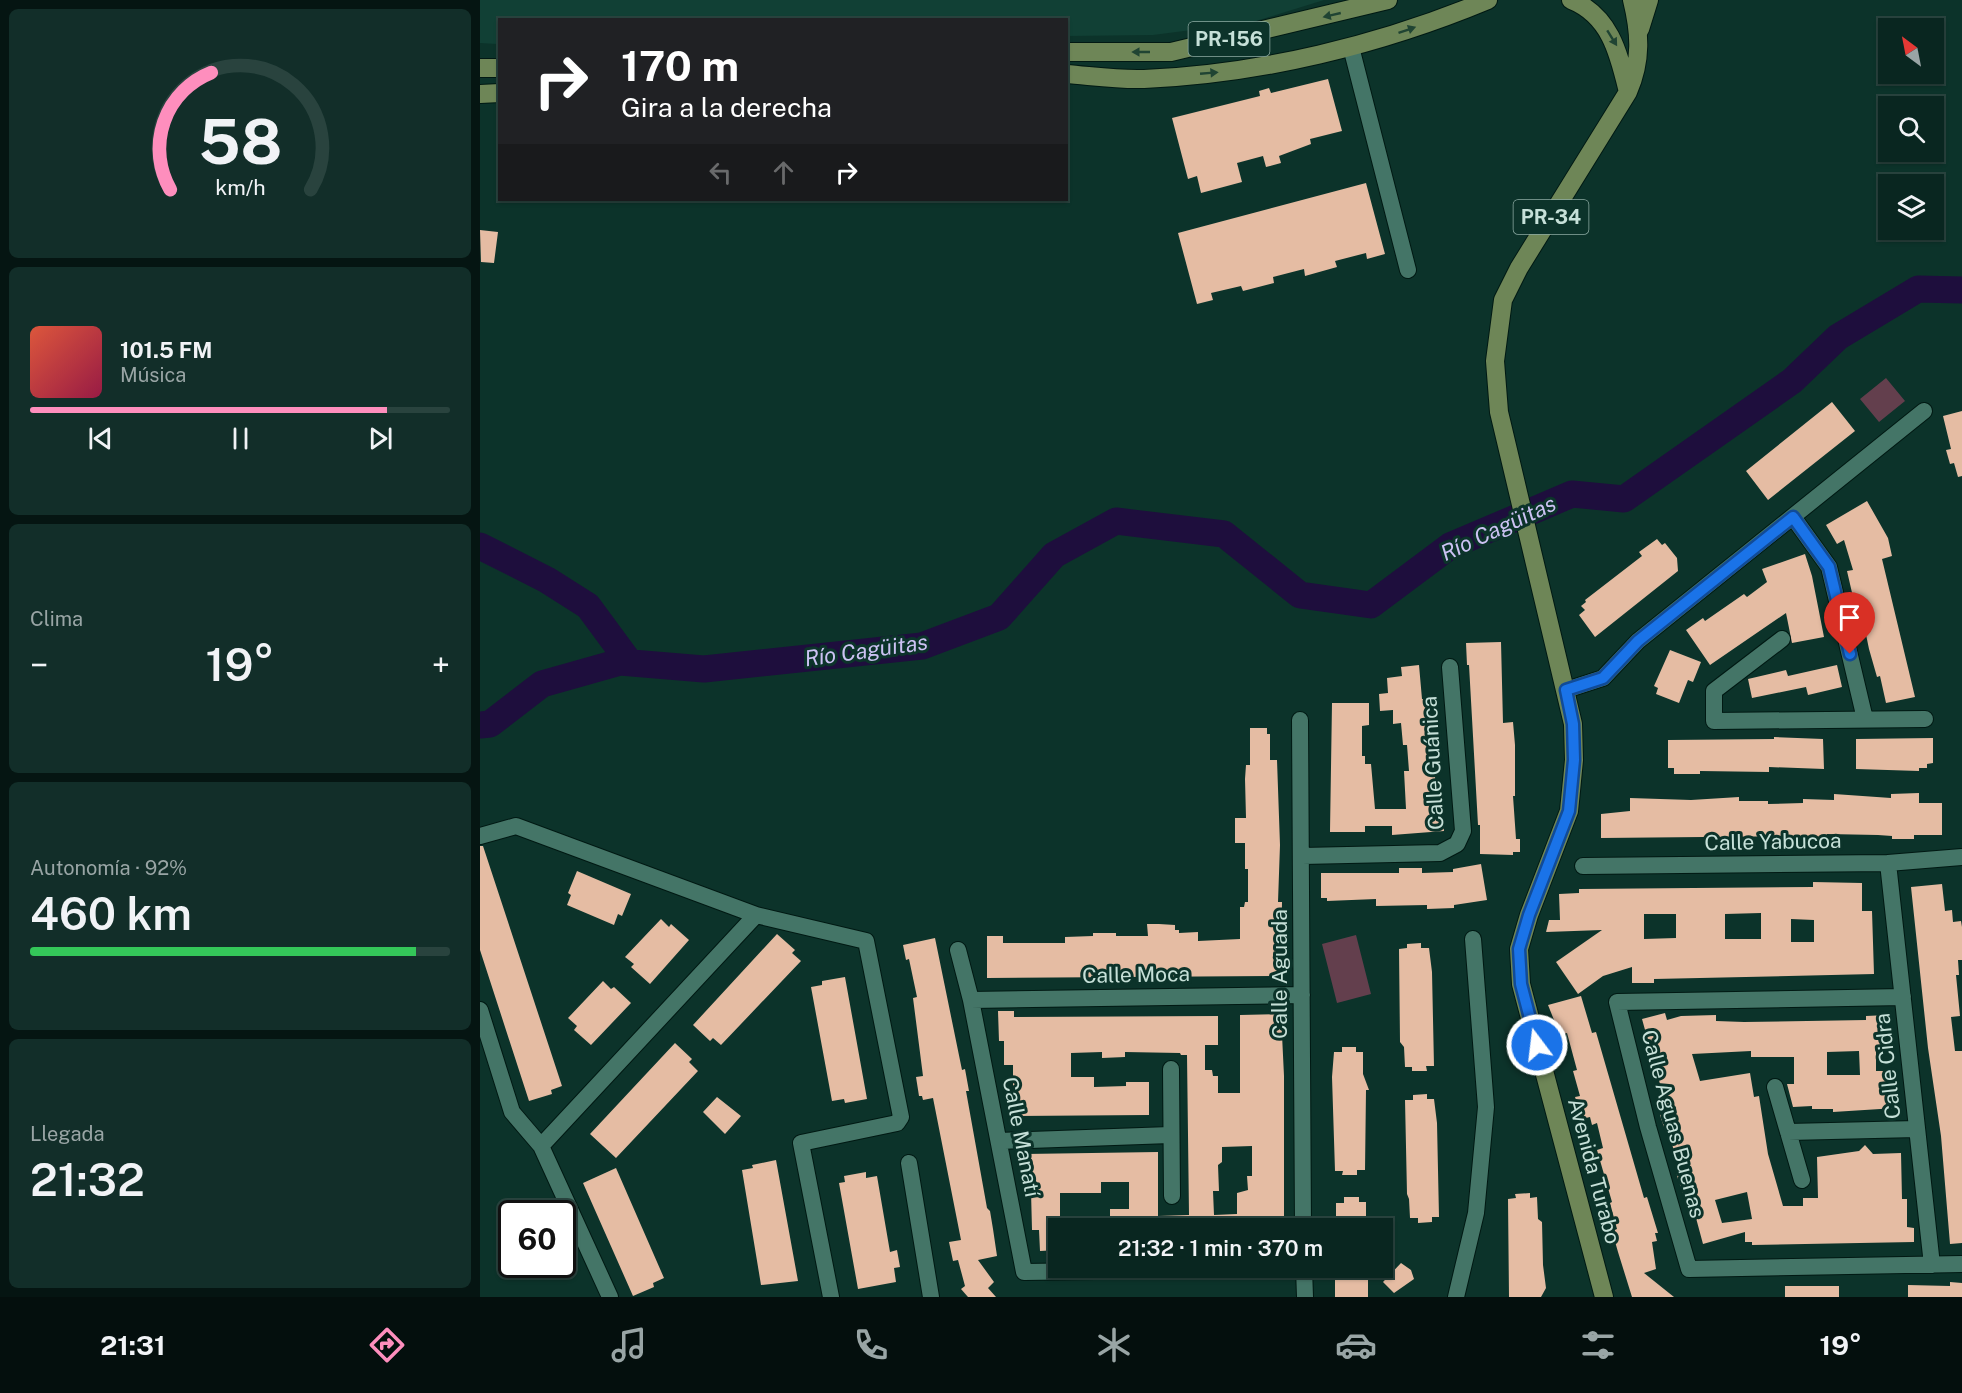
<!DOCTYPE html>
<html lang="es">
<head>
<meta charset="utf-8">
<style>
  :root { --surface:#092620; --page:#122e29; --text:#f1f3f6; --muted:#99a5a5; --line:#29433e; --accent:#fe8ebd }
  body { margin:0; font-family:"Public Sans",sans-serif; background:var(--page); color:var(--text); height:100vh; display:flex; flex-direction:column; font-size:22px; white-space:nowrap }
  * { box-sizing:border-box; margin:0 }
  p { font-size:20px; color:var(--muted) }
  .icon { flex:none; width:33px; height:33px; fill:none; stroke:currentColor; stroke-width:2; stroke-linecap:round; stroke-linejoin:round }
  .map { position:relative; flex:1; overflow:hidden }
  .side { display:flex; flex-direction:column; gap:9px; padding:9px; background:#051512; width:480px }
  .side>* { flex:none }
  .hud { position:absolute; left:18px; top:18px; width:570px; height:183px; border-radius:0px; box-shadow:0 2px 4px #0004,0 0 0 2px var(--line); background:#202124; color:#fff; overflow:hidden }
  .needle { width:39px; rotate:328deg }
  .buttons { position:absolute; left:1398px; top:18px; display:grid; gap:12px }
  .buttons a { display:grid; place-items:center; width:66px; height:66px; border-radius:0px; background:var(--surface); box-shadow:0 2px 4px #0004,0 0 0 2px var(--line); font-size:30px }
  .speed { position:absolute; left:18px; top:1200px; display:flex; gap:12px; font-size:30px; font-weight:700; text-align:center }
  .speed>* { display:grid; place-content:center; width:78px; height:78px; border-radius:50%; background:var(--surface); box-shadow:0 2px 4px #0004,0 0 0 2px var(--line); line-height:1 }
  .speed .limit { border:3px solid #111; border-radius:9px; background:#fff; color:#111 }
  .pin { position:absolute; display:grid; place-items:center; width:51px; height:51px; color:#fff; margin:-62px -26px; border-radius:50% 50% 50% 0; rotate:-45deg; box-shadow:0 0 6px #0007 }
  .pin .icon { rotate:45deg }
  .me { position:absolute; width:66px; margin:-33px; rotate:345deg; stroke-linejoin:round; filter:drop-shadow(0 0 4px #0008) }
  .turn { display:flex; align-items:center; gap:21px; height:126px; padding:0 24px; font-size:27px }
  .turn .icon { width:78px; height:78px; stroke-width:2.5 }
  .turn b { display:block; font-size:42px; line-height:51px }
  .lanes { display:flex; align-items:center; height:57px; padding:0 24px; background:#0003; justify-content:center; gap:30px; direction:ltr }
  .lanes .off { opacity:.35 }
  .big { font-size:45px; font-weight:600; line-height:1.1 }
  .side .card { flex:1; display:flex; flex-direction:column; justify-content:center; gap:9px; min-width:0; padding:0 21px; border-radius:9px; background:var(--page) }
  .side .dial { align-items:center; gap:0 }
  .dial svg { height:156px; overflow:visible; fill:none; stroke:var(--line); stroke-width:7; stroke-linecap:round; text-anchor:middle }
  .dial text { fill:var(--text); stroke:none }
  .song { display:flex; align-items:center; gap:18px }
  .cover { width:72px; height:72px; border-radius:9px; background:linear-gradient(135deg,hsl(10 70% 55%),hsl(340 70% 35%)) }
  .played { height:6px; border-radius:3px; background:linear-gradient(90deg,var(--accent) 85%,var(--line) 85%) }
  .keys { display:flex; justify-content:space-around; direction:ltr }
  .heat { display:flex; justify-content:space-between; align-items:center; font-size:33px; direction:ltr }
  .charge { height:9px; border-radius:4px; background:linear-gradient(90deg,#34c759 92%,var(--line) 0) }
  .trip { position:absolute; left:568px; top:1218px; width:345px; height:60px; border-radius:0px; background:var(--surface); box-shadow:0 2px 4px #0004,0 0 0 2px var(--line); font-weight:600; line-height:60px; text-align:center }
  .dock { display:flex; height:96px; justify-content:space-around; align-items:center; background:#040f0d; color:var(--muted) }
  .dock .icon { width:42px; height:42px }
  .dock .current { color:var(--accent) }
  .dock b { font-size:27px; color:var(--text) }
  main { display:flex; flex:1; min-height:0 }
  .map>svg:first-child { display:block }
</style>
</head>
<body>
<main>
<section class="side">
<div class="card dial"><svg viewBox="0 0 100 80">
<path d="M14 69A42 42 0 1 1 86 69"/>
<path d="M14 69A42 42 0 0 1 35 9" stroke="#fe8ebd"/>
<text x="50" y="56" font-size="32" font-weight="700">58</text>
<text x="50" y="72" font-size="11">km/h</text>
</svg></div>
<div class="card">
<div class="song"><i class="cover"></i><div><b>101.5 FM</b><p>Música</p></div></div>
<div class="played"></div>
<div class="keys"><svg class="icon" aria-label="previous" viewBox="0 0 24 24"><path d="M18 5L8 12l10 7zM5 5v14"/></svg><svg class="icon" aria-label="pause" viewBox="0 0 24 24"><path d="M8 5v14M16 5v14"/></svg><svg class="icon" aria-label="next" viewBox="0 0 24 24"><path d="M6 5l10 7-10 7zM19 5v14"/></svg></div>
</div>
<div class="card"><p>Clima</p>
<div class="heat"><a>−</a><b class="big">19°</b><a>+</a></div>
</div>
<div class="card"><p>Autonomía · 92%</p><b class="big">460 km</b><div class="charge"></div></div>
<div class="card"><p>Llegada</p><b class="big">21:32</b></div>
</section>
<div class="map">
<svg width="1482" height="1297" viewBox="0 0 1482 1297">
  <rect width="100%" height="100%" fill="#0c332a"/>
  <path fill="#114035" d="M0,0H844L773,22L673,35L587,36L586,20H20L19,44H17L0,43Z"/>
  <path fill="#633f4d" d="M1406,378L1425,401L1399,422L1380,399Z
    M876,935L891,994L857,1003L842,944Z"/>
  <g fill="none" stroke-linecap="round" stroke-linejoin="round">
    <path stroke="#1e0e3d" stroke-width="27" d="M0,546L67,580L108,606L150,663
      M0,725L10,724L62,684L140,662L224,669L442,646L519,617L574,555L636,521L744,534L820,595L891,605L970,546L1092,494L1144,499L1312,381L1358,337L1438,289L1482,290"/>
  </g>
  <path fill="#e5bca3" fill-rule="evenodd" d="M848,79L862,131L830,139L831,144L799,156L801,163L786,167L783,156L757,163L762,182L721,193L717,176L708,179L692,118L780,96L779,91L789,88L791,93Z
    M886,183L905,254L887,259L886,253L855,261L857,267L825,276L824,269L793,277L794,283L763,291L761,286L731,293L733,300L717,304L698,233Z
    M0,230L18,232L14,263L1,262Z
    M1352,402L1375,431L1288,500L1266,471Z
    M1482,411V476L1478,477L1474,463L1470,464L1466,450L1471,449L1463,416Z
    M1387,501L1408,538L1412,556L1402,559L1435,697L1406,703L1400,676L1397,677L1389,649L1378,596L1373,597L1367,571L1373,570L1364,540L1357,544L1346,525Z
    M1177,539L1182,545L1185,543L1197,558L1198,571L1115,637L1099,615L1105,610L1101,606L1106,602L1105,600L1162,556L1159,552Z
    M1325,554L1332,576L1344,637L1312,643L1306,613L1230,665L1206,630L1223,618L1225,621L1264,594L1267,597L1287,582L1282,569Z
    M1021,642L1023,723L1033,722L1035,745V796H1033L1036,839H1040V852H1033V855L1000,854V825H998L989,665H987L986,643Z
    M1190,650L1221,662L1213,682L1208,680L1199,703L1176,694L1178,688L1174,686Z
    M939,665L942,699H947L949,727H951L958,814H963L964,831L912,835V826H885V832H850L852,703H889V725L882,726V756H885V764H891L895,809H926L924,771H929L927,745H923L921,723L913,724V710L900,711L899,694L908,693L907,678L922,676L921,667Z
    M1357,665L1362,687L1328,695L1326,687L1272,698L1268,679L1306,670L1308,676Z
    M770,728H787V734H790V760H797L800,845L798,902H802L801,973L798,976L507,978V936H523V943H585V937L613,936V933H636V936H668L667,924H679L695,925V930H699V933L718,932V941L760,939V907H764L765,902H768V869H765V843H755V818H766L765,779L766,765H770Z
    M1294,737L1343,739L1344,769L1289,767V772L1220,771V774H1194V768H1188V740L1294,739Z
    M1453,738V763L1447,764V768H1439V771L1376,769V739Z
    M1439,793V803H1462V835H1434V839H1412V836L1398,835L1347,834V841H1324V836L1121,838V814L1150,811V798L1211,800L1259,797V801H1288V804L1323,803V799L1354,800V794L1411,798V794Z
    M0,846H3L82,1086L71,1090L72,1094L49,1101L0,950Z
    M1001,864L1007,900L974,905V908L947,909V905L896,906V899L847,901V898H841V873H919V868H942V873L973,872V869Z
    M97,871L151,894L142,916L138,914L134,925L87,905L91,895L88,893Z
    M1333,882L1382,883V911H1392L1394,974L1174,979V983H1152V967L1123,976L1098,994L1076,962L1122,930L1066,932L1069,920H1080L1079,894L1099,893V889L1333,887ZM1281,913V939H1245V914ZM1164,914H1196V938L1164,939ZM1311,919L1334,920V942H1311Z
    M1462,884L1465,911L1472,910L1473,922L1481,921L1482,927V960H1478L1479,975H1476L1480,1016L1471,1017L1475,1051H1482V1243L1470,1244L1461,1136L1448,1048L1431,887Z
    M181,919L189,927L191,924L209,940L170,984L151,967L154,964L145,957Z
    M297,934L315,950L312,953L321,961L241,1045L233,1038L230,1041L213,1025Z
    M455,938L482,1070L485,1069L489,1091H486L507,1208L510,1211L513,1229L517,1256L498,1260L514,1282L508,1288L516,1297H488L481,1289L485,1286L478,1260L473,1261L469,1242L481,1240L453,1098L443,1100L442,1096H439L436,1077L443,1076L433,998L437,997L429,959L426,960L423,945Z
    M941,943V948H949L952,972L954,1066H946L947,1071H932V1067H925L924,1047L920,1042L919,949L927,948V944Z
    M365,977L387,1099L365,1103L364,1099L352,1101L331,987L342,985V981Z
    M123,981L131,989L134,987L151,1003L111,1045L94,1030L97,1026L88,1018Z
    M1101,996L1112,1033L1116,1032L1164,1198L1167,1197L1178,1233H1175L1177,1241L1172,1242L1176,1269L1164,1273L1194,1297H1152L1138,1252L1132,1231L1137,1229L1130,1203L1132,1202L1117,1150L1123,1148L1117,1123L1112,1125L1110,1117L1102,1119L1095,1097L1100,1096L1093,1071L1097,1070L1087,1033L1080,1035L1068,1005Z
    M518,1011H534V1017L738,1016V1045H725V1070H732L733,1076H738V1093H760V1015L801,1014L804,1076V1228H579V1250L560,1251L559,1230H552L551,1191L548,1192V1176H545V1154L678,1152V1216L709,1215L707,1055H701L700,1053L645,1052V1057L622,1058V1052L591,1053V1077H614V1087L646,1086V1082H669V1115L533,1116V1065H524V1041H519ZM772,1146V1176H767L768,1190L757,1193V1214L734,1215L733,1191H739L738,1165L742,1162V1147ZM621,1182H649V1209H630V1216H580V1193H621Z
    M1185,1013L1187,1020L1201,1016L1236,1015V1021L1264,1022L1386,1020V1016L1407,1015V1038H1402V1045H1396V1071H1415L1416,1108L1353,1112V1109H1332V1106L1313,1107L1307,1084H1314V1057H1271V1051L1212,1054L1220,1081L1270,1073L1274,1097L1279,1096L1288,1154L1303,1206H1323V1198H1338L1337,1157L1379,1151L1385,1145L1393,1154L1421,1153L1422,1199H1427V1227L1434,1228V1242L1272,1245V1242H1265V1232L1223,1244L1216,1218L1212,1219L1198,1179L1195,1167L1198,1166L1188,1129L1185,1130L1180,1115L1184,1114L1178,1084H1180L1162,1019ZM1379,1051L1380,1075H1347V1052ZM1267,1192L1272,1219L1242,1223L1235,1200Z
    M195,1043L212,1059L209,1062L218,1071L136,1158L110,1134Z
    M862,1047H876V1052H883V1074L889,1090H886L885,1170H877V1175H862L863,1171H855L852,1077L854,1052H862Z
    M947,1094V1099H954L957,1123L959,1217H952V1222L938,1223V1218H930L929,1199L927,1194L925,1100H933V1095Z
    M237,1097L261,1116L245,1134L223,1112Z
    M296,1160L318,1281L281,1285L262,1170L273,1168L272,1165Z
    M136,1168L184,1278L173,1283L174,1287L153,1296L103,1183Z
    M386,1172V1178L397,1176L410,1252L417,1250L420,1267L414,1268L416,1282L378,1289L359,1183L365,1182L364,1176Z
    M1050,1193V1198L1057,1197L1058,1219L1062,1222L1063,1265L1066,1288L1061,1297H1029L1028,1199L1036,1198L1035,1194Z
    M864,1197H879V1202H886V1221L889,1228H856V1203H864Z
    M921,1263L931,1270L934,1279L914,1293L903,1282Z
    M862,1268L888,1270V1297H855V1270H862Z
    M1470,1282L1482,1283V1297H1428V1285L1470,1286Z
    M1305,1286H1359V1297H1305Z"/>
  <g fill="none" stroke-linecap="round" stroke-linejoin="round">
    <g stroke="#011913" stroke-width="18">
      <path id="minor" d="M871,47L928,270
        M1313,517L1349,567L1385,719
        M1302,639L1234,691V721L1445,719
        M1086,690L1123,678L1158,641L1444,411
        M820,720L823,1228
        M0,836L36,826L276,915
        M822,856L960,853L977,844L983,831L970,667
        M1408,863L1452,1265
        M1103,866L1408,863L1482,857
        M478,950L491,1000L544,1272L824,1268
        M1423,997L1137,1002L1168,1127L1209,1269L1482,1264
        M491,1000L822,995
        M0,1010L32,1112L61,1146
        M691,1069L692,1196
        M1295,1087L1322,1180
        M1308,1132L1437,1129
        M519,1141L690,1135
        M429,1163L451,1297
        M824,1268L825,1297
        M130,1297L61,1146L276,915L386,941L421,1117L417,1123L321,1143L351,1297
        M976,1297L996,1213L1006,1107L993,939"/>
    </g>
    <g stroke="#011913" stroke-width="20">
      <path id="major" d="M1091,0C1131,16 1139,55 1148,92
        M1160,29L1169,0
        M586,52H691L908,0
        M0,68H20
        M586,74C612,76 638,80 664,79C781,74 900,45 1008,0
        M0,94L20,93
        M1124,1297L1041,984L1039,949L1049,915L1089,811L1094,760L1093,724L1019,412L1015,361L1023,300L1039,268L1148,92C1162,60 1160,33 1152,0"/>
    </g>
    <use href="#minor" stroke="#447567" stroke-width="16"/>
    <use href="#major" stroke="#6e8657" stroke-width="18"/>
  </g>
  <defs><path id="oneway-solid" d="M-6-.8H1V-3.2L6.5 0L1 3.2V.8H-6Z" transform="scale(1.5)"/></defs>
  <g fill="#204433">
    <use href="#oneway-solid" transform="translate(852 15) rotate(167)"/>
    <use href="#oneway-solid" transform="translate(927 30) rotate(-19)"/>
    <use href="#oneway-solid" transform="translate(1132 38) rotate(58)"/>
    <use href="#oneway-solid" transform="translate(661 52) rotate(180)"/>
    <use href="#oneway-solid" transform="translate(729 73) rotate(-5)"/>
  </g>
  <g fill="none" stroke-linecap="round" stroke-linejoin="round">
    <g stroke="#114b97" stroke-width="15">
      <path id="route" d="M1057,1045L1041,984L1039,949L1049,915L1089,811L1094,760L1093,724L1086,690L1123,678L1158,641L1313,517L1349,567L1370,654"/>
    </g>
    <use href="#route" stroke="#1a73e8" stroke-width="10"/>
  </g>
  <g text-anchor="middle" stroke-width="6" stroke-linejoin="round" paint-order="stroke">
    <g fill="#0c332a" stroke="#8eaca4" stroke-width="1.5">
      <rect x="708.5" y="22" width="81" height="34" rx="4.5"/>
      <rect x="1033.5" y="200" width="75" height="34" rx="4.5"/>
    </g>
    <g font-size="20" font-weight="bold" fill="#c6e0d8">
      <text x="749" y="46">PR-156</text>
      <text x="1071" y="224">PR-34</text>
    </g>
    <g font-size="21" fill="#c6e0d8" stroke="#0c332a">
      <text transform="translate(953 763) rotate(-93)" y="7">Calle Guánica</text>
      <text transform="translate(1293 842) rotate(-1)" y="7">Calle Yabucoa</text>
      <text transform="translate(800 974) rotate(-90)" y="7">Calle Aguada</text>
      <text transform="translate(656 975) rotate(-1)" y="7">Calle Moca</text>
      <text transform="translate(1408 1066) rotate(-96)" y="7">Calle Cidra</text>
      <text transform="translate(1193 1124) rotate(75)" y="7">Calle Aguas Buenas</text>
      <text transform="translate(541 1137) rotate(79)" y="7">Calle Manatí</text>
      <text transform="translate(1114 1171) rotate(75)" y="7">Avenida Turabo</text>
    </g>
    <g font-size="22" font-style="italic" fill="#ccc2f3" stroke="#0c332a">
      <text transform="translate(1018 528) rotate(-25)" y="8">Río Cagüitas</text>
      <text transform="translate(386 650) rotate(-8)" y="8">Río Cagüitas</text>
    </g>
  </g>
</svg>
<div class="buttons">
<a><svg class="needle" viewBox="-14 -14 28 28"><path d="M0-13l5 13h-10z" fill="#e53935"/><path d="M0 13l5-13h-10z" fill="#99a5a5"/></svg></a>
<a><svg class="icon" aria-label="search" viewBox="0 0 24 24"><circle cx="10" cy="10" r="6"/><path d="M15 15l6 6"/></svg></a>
<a><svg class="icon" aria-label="layers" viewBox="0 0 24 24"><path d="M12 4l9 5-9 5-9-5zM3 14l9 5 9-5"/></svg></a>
</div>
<div class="speed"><div class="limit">60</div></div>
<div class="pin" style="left:1370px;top:654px;background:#d93025"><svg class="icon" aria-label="arrive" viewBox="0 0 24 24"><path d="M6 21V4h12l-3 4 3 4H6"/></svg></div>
<svg class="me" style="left:1057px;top:1045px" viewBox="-20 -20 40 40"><circle r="17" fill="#1a73e8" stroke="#fff" stroke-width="3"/><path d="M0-11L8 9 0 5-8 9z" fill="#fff"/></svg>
<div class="trip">21:32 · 1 min · 370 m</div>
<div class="hud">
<div class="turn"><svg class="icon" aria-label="right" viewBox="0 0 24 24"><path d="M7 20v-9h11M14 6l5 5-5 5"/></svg><div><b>170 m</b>Gira a la derecha</div></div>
<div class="lanes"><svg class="icon off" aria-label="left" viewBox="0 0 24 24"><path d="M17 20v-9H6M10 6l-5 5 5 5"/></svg><svg class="icon off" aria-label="ahead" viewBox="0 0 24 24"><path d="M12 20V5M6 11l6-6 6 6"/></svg><svg class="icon" aria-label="right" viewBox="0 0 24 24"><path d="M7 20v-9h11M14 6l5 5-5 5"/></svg></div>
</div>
</div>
</main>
<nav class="dock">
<b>21:31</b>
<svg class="icon current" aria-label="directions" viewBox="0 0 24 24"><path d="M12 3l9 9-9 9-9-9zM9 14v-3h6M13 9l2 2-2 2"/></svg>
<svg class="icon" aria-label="music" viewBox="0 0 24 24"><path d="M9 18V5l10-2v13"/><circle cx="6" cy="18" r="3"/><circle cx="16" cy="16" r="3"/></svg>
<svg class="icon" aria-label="phone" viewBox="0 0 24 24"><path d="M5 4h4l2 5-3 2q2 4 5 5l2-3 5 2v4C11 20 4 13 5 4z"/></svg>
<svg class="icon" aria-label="climate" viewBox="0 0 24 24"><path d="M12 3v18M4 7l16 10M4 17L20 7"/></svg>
<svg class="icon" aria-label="car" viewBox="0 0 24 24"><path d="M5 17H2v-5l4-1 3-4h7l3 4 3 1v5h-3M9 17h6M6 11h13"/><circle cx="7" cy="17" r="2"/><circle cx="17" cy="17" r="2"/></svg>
<svg class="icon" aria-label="filters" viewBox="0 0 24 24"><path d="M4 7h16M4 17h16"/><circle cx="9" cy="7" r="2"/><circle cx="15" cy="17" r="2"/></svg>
<b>19°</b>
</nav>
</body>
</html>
